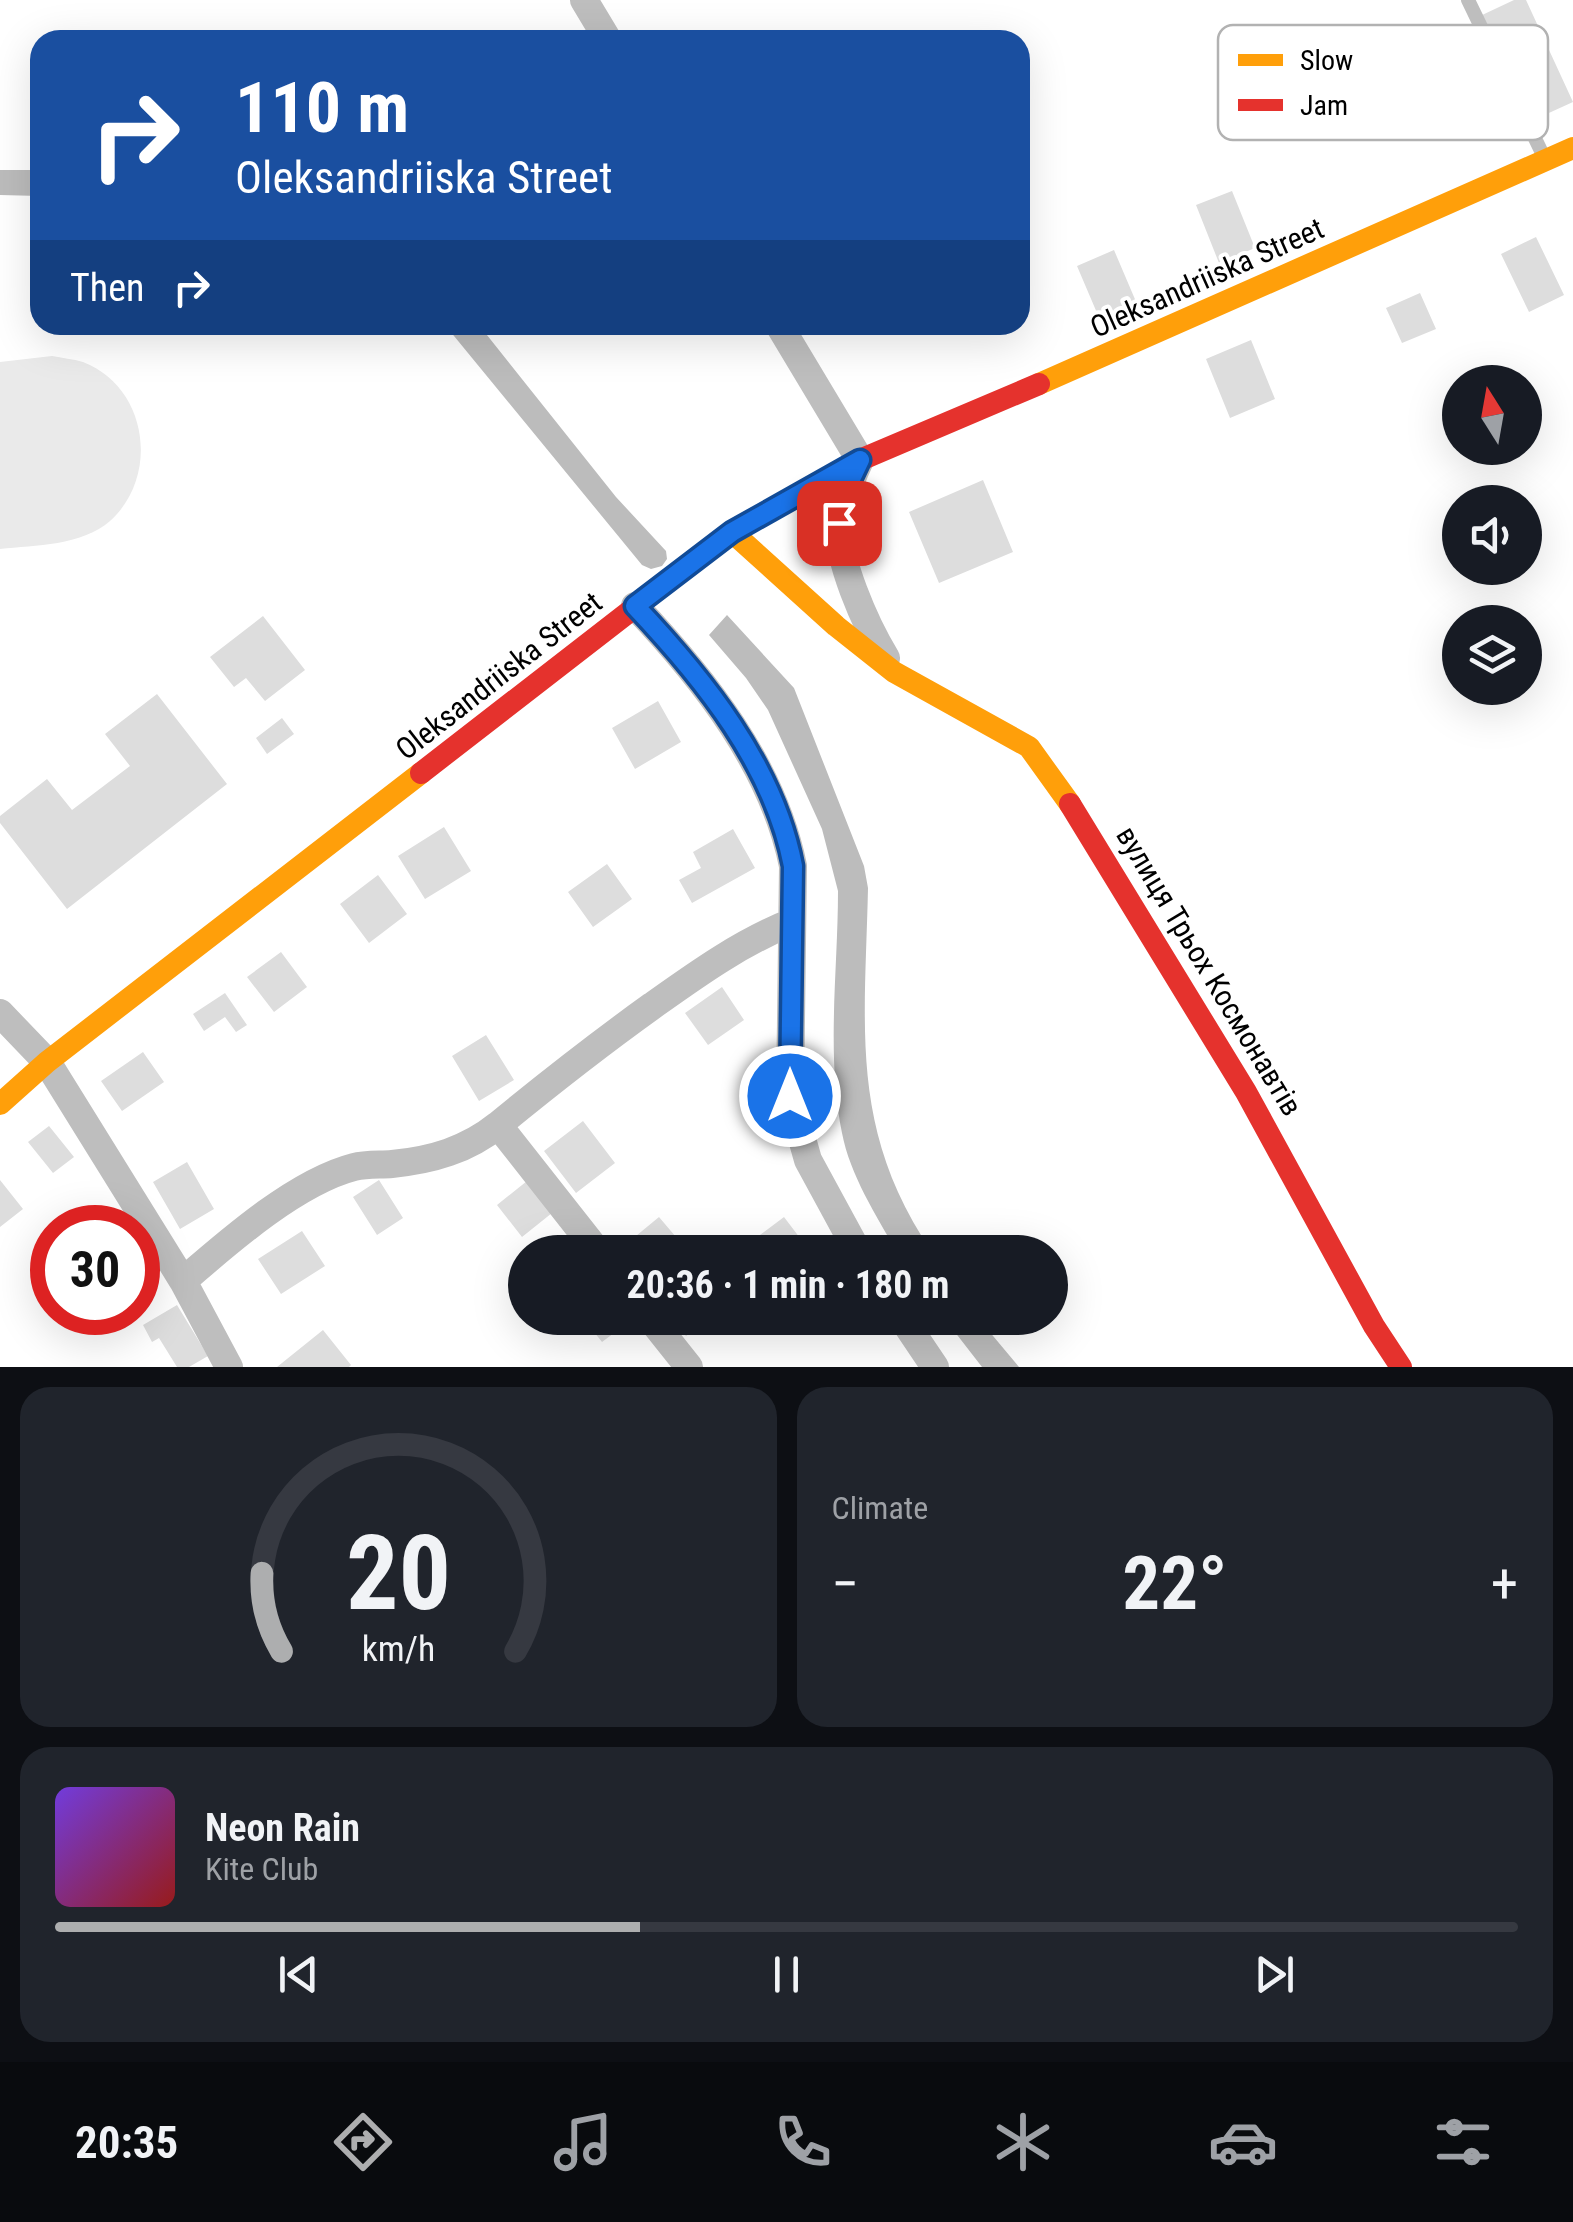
<!DOCTYPE html>
<html lang="en">
<head>
<meta charset="utf-8">
<style>
  :root { --surface:#171b24; --page:#20242c; --text:#f1f3f6; --muted:#9ea1a6; --line:#363941; --accent:#adaeaf }
  body { margin:0; font-family:"Roboto Condensed",sans-serif; background:var(--page); color:var(--text); height:100vh; display:flex; flex-direction:column; font-size:38px; white-space:nowrap }
  * { box-sizing:border-box; margin:0 }
  p { font-size:32px; color:var(--muted) }
  .icon { flex:none; width:55px; height:55px; fill:none; stroke:currentColor; stroke-width:2; stroke-linecap:round; stroke-linejoin:round }
  .map { position:relative; height:1367px; overflow:hidden }
  .panel { display:flex; flex-direction:column; gap:20px; padding:20px; background:#0d0f14; flex:1 }
  .panel>* { flex:none }
  .guide { position:absolute; left:30px; top:30px; width:1000px; height:305px; border-radius:30px; box-shadow:0 10px 40px #0002; background:#1a4fa0; color:#fff; overflow:hidden }
  .needle { width:65px; rotate:349deg }
  .tools { position:absolute; left:1442px; top:365px; display:grid; gap:20px }
  .tools a { display:grid; place-items:center; width:100px; height:100px; border-radius:50%; background:var(--surface); box-shadow:0 10px 40px #0002; font-size:50px }
  .speed { position:absolute; left:30px; top:1205px; display:flex; gap:20px; font-size:50px; font-weight:700; text-align:center }
  .speed>* { display:grid; place-content:center; width:130px; height:130px; border-radius:50%; background:var(--surface); box-shadow:0 10px 40px #0002; line-height:1 }
  .speed .limit { border:15px solid #d22; background:#fff; color:#111 }
  .pin { position:absolute; display:grid; place-items:center; width:85px; height:85px; color:#fff; margin:-42px; border-radius:20px; box-shadow:0 5px 15px #0006 }
  .me { position:absolute; width:110px; margin:-55px; rotate:0deg; stroke-linejoin:round; filter:drop-shadow(0 0 8px #0008) }
  .turn { display:flex; align-items:center; gap:35px; height:210px; padding:0 40px; font-size:45px }
  .turn .icon { width:130px; height:130px; stroke-width:2.5 }
  .turn b { display:block; font-size:70px; line-height:85px }
  .then { display:flex; align-items:center; height:95px; padding:0 40px; background:#0003; gap:20px; font-size:38px }
  .big { font-size:75px; font-weight:700; line-height:1.1 }
  .panel .card { flex:1; display:flex; flex-direction:column; justify-content:center; gap:15px; min-width:0; padding:0 35px; border-radius:30px; background:var(--page) }
  .panel .dial { align-items:center; gap:0 }
  .dial svg { height:260px; overflow:visible; fill:none; stroke:var(--line); stroke-width:7; stroke-linecap:round; text-anchor:middle }
  .dial text { fill:var(--text); stroke:none }
  .song { display:flex; align-items:center; gap:30px }
  .cover { width:120px; height:120px; border-radius:15px; background:linear-gradient(135deg,hsl(260 70% 55%),hsl(0 70% 35%)) }
  .played { height:10px; border-radius:5px; background:linear-gradient(90deg,var(--accent) 40%,var(--line) 40%) }
  .keys { display:flex; justify-content:space-around; direction:ltr }
  .heat { display:flex; justify-content:space-between; align-items:center; font-size:55px; direction:ltr }
  .panel .tiles { flex:1; display:grid; gap:20px; grid-template-columns:1fr 1fr }
  .card:last-child { grid-column:span 2 }
  .trip { position:absolute; left:508px; top:1235px; width:560px; height:100px; border-radius:50px; background:var(--surface); box-shadow:0 10px 40px #0002; font-weight:700; line-height:100px; text-align:center }
  .tab-bar { display:flex; height:160px; justify-content:space-around; align-items:center; background:#090b0e; color:var(--muted) }
  .tab-bar .icon { width:70px; height:70px }
  .tab-bar .selected { color:var(--accent) }
  .tab-bar b { font-size:45px; color:var(--text) }
  .map>svg:first-child { display:block }
</style>
</head>
<body>
<div class="map">
<svg width="1573" height="1367" viewBox="0 0 1573 1367">
  <rect width="100%" height="100%" fill="#fff"/>
  <path fill="#eaeaea" d="M52,356C62,358 73,359 83,362C148,387 160,476 110,521C81,546 36,545 0,549V362Z"/>
  <path fill="#bcbcbc" d="M0,170H40V196L0,195Z
    M445,325H479L616,497L666,551L667,559L662,566L651,569L642,565Z
    M727,615L794,688L864,866L868,888C865,1028 849,1130 932,1252H897C876,1215 850,1175 842,1133C826,1054 838,971 838,891L822,829L768,710L746,678L709,635Z
    M944,1318H978L1019,1367H982Z"/>
  <path fill="#ddd" d="M1514,0H1526L1573,102L1529,122L1480,16Z
    M1232,191L1255,248L1219,263L1196,205Z
    M1536,237L1564,295L1529,312L1501,254Z
    M1114,250L1137,304L1100,320L1077,266Z
    M1420,293L1436,329L1402,343L1386,308Z
    M1251,340L1275,399L1230,418L1206,359Z
    M983,480L1013,552L939,583L909,512Z
    M263,616L305,670L265,701L246,678L234,687L210,657Z
    M157,694L227,784L67,909L0,823V816L47,779L72,810L130,766L105,734Z
    M658,701L681,742L635,769L612,728Z
    M282,718L294,734L267,754L256,738Z
    M444,827L471,871L425,899L398,856Z
    M733,829L755,868L692,903L679,880L701,868L693,852Z
    M607,864L632,899L593,927L568,892Z
    M378,875L407,914L369,943L340,904Z
    M281,952L307,987L274,1012L247,977Z
    M722,987L744,1020L708,1045L685,1013Z
    M225,993L247,1025L236,1032L225,1017L204,1031L193,1014Z
    M486,1035L514,1080L479,1101L452,1056Z
    M143,1052L164,1082L122,1111L101,1081Z
    M583,1121L615,1163L576,1193L544,1151Z
    M49,1126L74,1157L53,1173L28,1142Z
    M187,1162L214,1209L180,1229L153,1182Z
    M0,1180L23,1209L0,1227Z
    M379,1180L403,1218L377,1235L353,1197Z
    M527,1181L552,1213L522,1237L497,1205Z
    M659,1217L687,1250L620,1252L619,1250Z
    M784,1217L803,1242L789,1252H737Z
    M302,1231L325,1266L281,1294L258,1259Z
    M566,1235L580,1252H545Z
    M177,1305L208,1356L189,1367H177L159,1338L152,1342L143,1325Z
    M583,1318H634L602,1342Z
    M672,1318H710L686,1336Z
    M323,1330L351,1365L349,1367H277Z"/>
  <g fill="none" stroke-linecap="round" stroke-linejoin="round">
    <path stroke="#bebebe" stroke-width="14" d="M1468,0L1544,157"/>
    <path stroke="#bebebe" stroke-width="28" d="M584,0L608,40
      M779,325L860,460C851,479 844,499 840,519C834,556 867,627 886,658
      M635,606C704,679 773,766 793,866L790,1096L808,1160L858,1252
      M0,1013L47,1062L183,1281L229,1367
      M498,1125C548,1084 599,1044 652,1006C697,974 740,943 792,922
      M183,1281C228,1242 296,1182 354,1167C366,1164 380,1165 392,1164C432,1160 467,1150 498,1125L598,1252
      M650,1318L689,1367
      M902,1318L935,1367"/>
    <path stroke="#ff9f0a" stroke-width="22" d="M1039,384L1573,148
      M732,532L836,626L894,672L1029,747L1070,804
      M0,1104L47,1062L421,773"/>
    <path stroke="#e5322d" stroke-width="22" d="M421,773L732,532L860,460L1039,384
      M1070,804L1246,1092L1374,1326L1401,1367"/>
  </g>
  <g fill="none" stroke-linecap="round" stroke-linejoin="round">
    <g stroke="#114b97" stroke-width="25">
      <path id="route" d="M790,1096L793,866C774,766 704,679 635,606L732,532L860,460L851,479L839,523"/>
    </g>
    <use href="#route" stroke="#1a73e8" stroke-width="18"/>
  </g>
  <g text-anchor="middle" stroke-width="8" stroke-linejoin="round" paint-order="stroke">
    <g font-size="30" fill="#000" stroke="#fff">
      <text transform="translate(1207 278) rotate(-24)" y="10">Oleksandriiska Street</text>
      <text transform="translate(499 676) rotate(-38)" y="10">Oleksandriiska Street</text>
      <text transform="translate(1209 971) rotate(59)" y="10">вулиця Трьох Космонавтів</text>
    </g>
  </g>
  <rect x="1218" y="25" width="330" height="115" rx="15" fill="#fff" stroke="#b2b2b2" stroke-width="2.5"/>
  <rect x="1238" y="54" width="45" height="12" fill="#ff9f0a"/>
  <rect x="1238" y="99" width="45" height="12" fill="#e5322d"/>
  <g font-size="28" fill="#000">
    <text x="1300" y="70">Slow</text>
    <text x="1300" y="115">Jam</text>
  </g>
</svg>
<div class="tools">
<a><svg class="needle" viewBox="-14 -14 28 28"><path d="M0-13l5 13h-10z" fill="#e53935"/><path d="M0 13l5-13h-10z" fill="#9ea1a6"/></svg></a>
<a><svg class="icon" aria-label="sound" viewBox="0 0 24 24"><path d="M4 9h4l5-4v14l-5-4H4zM17 9q2 3 0 6"/></svg></a>
<a><svg class="icon" aria-label="layers" viewBox="0 0 24 24"><path d="M12 4l9 5-9 5-9-5zM3 14l9 5 9-5"/></svg></a>
</div>
<div class="speed"><div class="limit">30</div></div>
<div class="pin" style="left:839px;top:523px;background:#d93025"><svg class="icon" aria-label="arrive" viewBox="0 0 24 24"><path d="M6 21V4h12l-3 4 3 4H6"/></svg></div>
<svg class="me" style="left:790px;top:1096px" viewBox="-20 -20 40 40"><circle r="17" fill="#1a73e8" stroke="#fff" stroke-width="3"/><path d="M0-11L8 9 0 5-8 9z" fill="#fff"/></svg>
<div class="trip">20:36 · 1 min · 180 m</div>
<div class="guide">
<div class="turn"><svg class="icon" aria-label="right" viewBox="0 0 24 24"><path d="M7 20v-9h11M14 6l5 5-5 5"/></svg><div><b>110 m</b>Oleksandriiska Street</div></div>
<div class="then">Then<svg class="icon" aria-label="right" viewBox="0 0 24 24"><path d="M7 20v-9h11M14 6l5 5-5 5"/></svg></div>
</div>
</div>
<section class="panel">
<div class="tiles">
<div class="card dial"><svg viewBox="0 0 100 80">
<path d="M14 69A42 42 0 1 1 86 69"/>
<path d="M14 69A42 42 0 0 1 8 45" stroke="#adaeaf"/>
<text x="50" y="56" font-size="32" font-weight="700">20</text>
<text x="50" y="72" font-size="11">km/h</text>
</svg></div>
<div class="card"><p>Climate</p>
<div class="heat"><a>−</a><b class="big">22°</b><a>+</a></div>
</div>
<div class="card">
<div class="song"><i class="cover"></i><div><b>Neon Rain</b><p>Kite Club</p></div></div>
<div class="played"></div>
<div class="keys"><svg class="icon" aria-label="previous" viewBox="0 0 24 24"><path d="M18 5L8 12l10 7zM5 5v14"/></svg><svg class="icon" aria-label="pause" viewBox="0 0 24 24"><path d="M8 5v14M16 5v14"/></svg><svg class="icon" aria-label="next" viewBox="0 0 24 24"><path d="M6 5l10 7-10 7zM19 5v14"/></svg></div>
</div>
</div>
</section>
<nav class="tab-bar">
<b>20:35</b>
<svg class="icon selected" aria-label="directions" viewBox="0 0 24 24"><path d="M12 3l9 9-9 9-9-9zM9 14v-3h6M13 9l2 2-2 2"/></svg>
<svg class="icon" aria-label="music" viewBox="0 0 24 24"><path d="M9 18V5l10-2v13"/><circle cx="6" cy="18" r="3"/><circle cx="16" cy="16" r="3"/></svg>
<svg class="icon" aria-label="phone" viewBox="0 0 24 24"><path d="M5 4h4l2 5-3 2q2 4 5 5l2-3 5 2v4C11 20 4 13 5 4z"/></svg>
<svg class="icon" aria-label="climate" viewBox="0 0 24 24"><path d="M12 3v18M4 7l16 10M4 17L20 7"/></svg>
<svg class="icon" aria-label="car" viewBox="0 0 24 24"><path d="M5 17H2v-5l4-1 3-4h7l3 4 3 1v5h-3M9 17h6M6 11h13"/><circle cx="7" cy="17" r="2"/><circle cx="17" cy="17" r="2"/></svg>
<svg class="icon" aria-label="filters" viewBox="0 0 24 24"><path d="M4 7h16M4 17h16"/><circle cx="9" cy="7" r="2"/><circle cx="15" cy="17" r="2"/></svg>
</nav>
</body>
</html>
